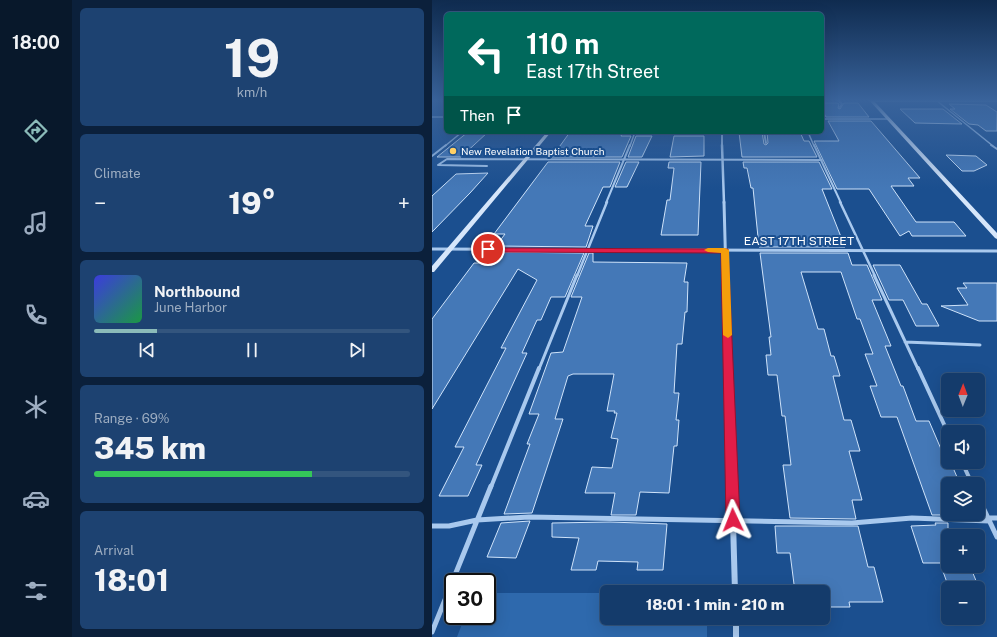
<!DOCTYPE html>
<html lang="en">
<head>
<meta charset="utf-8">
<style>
  :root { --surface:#143b6b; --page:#1d4271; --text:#f1f3f6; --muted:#9dadc1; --line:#33557e; --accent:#8bbbb9 }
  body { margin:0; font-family:"Public Sans",sans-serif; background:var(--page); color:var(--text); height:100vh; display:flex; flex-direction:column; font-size:15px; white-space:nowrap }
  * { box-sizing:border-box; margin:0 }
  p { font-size:13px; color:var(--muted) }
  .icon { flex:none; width:22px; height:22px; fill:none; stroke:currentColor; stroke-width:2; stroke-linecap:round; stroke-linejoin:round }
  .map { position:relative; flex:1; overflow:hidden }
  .panel { display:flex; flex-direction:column; gap:8px; padding:8px; background:#0b203b; width:360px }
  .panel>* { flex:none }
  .banner { position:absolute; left:12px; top:12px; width:380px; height:122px; border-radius:6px; box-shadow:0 4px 16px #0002,0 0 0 1px var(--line); background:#00695c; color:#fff; overflow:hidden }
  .needle { width:26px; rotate:1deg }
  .fabs { position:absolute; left:509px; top:373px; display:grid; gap:8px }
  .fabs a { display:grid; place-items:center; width:44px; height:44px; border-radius:6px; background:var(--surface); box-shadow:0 4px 16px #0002,0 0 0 1px var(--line); font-size:20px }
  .speed { position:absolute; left:12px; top:573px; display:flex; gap:8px; font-size:20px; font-weight:700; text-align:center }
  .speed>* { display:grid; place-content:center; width:52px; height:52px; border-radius:50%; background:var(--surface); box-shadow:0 4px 16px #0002,0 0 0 1px var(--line); line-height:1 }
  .speed .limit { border:2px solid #111; border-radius:6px; background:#fff; color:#111 }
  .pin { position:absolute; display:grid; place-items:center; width:34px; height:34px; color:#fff; margin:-17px; border:2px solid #fff; border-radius:50%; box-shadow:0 1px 4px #0007 }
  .me { position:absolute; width:44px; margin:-22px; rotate:358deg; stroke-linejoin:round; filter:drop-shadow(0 0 3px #0008) }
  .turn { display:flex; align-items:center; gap:14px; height:84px; padding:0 16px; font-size:18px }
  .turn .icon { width:52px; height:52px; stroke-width:2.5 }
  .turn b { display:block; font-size:28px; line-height:34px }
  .then { display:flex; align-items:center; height:38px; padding:0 16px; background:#0003; gap:8px; font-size:15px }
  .big { font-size:30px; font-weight:800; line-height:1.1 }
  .panel .widget { flex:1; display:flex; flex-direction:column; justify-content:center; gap:6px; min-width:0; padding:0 14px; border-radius:6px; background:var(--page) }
  .panel .dial { align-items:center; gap:0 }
  .dial b { font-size:52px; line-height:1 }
  .song { display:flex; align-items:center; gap:12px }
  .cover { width:48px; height:48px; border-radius:6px; background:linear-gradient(135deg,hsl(240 70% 55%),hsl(140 70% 35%)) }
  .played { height:4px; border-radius:2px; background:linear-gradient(90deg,var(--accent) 20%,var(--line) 20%) }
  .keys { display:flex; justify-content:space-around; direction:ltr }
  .heat { display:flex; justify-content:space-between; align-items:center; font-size:22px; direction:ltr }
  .charge { height:6px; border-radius:3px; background:linear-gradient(90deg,#34c759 69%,var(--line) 0) }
  .trip { position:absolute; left:168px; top:585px; width:230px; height:40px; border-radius:6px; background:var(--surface); box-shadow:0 4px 16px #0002,0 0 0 1px var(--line); font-weight:800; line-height:40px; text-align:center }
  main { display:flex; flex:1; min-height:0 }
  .tabs { display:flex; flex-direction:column; width:72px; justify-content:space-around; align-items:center; background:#08182b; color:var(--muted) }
  .tabs .icon { width:28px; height:28px }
  .tabs .current { color:var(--accent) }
  .tabs b { font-size:18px; color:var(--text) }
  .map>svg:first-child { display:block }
</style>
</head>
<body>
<main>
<nav class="tabs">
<b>18:00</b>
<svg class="icon current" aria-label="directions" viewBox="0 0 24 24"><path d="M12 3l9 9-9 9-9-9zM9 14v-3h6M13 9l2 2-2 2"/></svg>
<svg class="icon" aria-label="music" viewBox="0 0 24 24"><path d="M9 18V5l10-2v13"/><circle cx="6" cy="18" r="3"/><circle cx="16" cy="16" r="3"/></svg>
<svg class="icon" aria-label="phone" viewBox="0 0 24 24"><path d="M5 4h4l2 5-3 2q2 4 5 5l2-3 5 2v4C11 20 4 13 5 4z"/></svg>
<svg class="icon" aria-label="climate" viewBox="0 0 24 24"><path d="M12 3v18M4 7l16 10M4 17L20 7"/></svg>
<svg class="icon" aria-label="car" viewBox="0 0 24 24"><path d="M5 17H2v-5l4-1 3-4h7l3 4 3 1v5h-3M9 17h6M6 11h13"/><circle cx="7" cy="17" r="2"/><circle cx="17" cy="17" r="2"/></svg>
<svg class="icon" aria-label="filters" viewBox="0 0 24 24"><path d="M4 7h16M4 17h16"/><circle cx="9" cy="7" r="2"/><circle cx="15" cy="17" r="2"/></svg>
</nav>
<section class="panel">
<div class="widget dial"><b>19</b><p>km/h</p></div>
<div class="widget"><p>Climate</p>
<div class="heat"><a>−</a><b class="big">19°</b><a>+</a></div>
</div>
<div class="widget">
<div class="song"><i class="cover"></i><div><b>Northbound</b><p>June Harbor</p></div></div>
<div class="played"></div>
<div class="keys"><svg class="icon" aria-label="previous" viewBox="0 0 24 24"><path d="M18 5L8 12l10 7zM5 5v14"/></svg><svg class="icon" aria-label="pause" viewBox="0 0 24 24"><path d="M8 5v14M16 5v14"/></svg><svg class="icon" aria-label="next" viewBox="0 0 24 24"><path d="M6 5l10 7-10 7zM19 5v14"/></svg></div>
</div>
<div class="widget"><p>Range · 69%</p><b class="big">345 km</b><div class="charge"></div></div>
<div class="widget"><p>Arrival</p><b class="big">18:01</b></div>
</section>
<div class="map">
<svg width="565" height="637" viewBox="0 0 565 637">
  <rect width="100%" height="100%" fill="#1b4f8f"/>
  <path fill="#2e69ad" d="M55,593H175V618H275V637H25L33,616H55Z"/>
  <path fill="#4478b7" stroke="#cfe3fa" d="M390,103H405L407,104L406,108L408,109L412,103H426L437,117H394L390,110Z
    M517,104L554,105L565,112V131H554L546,125L537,124L518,109H523Z
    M468,109H511L530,124L483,123Z
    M396,121H439L488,178H476L482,186H459L484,222H522L534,236H480L477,231L468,236L437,189H405L382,141H407Z
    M36,132H56L29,157H5Z
    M138,132H191L189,136H199L190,157H120Z
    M307,132H330L332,144L334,145L336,143L335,132H368L372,141H377L385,157H310Z
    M204,136H220L210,157H196Z
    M242,136H272V156L238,157Z
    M514,155L544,156L555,165L542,171H530Z
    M116,162H188L178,187H171L153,226H161L154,247L64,246L73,234H62Z
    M194,162H207L195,187H183Z
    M237,162H269L266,235H229L235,200H238L242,168H236Z
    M311,162H387L400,189H390L413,247H327L321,188H319L315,168H312Z
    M56,173L38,193L0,232V196L24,174Z
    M60,252L152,253L133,297H119L109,320H105L90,353H95L44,465H50L36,496H7L32,447H23L74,348H69L105,280L86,269L0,409V319L42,263H52Z
    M157,253H161V262L255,263L252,282H256L255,312H253L250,344H245L242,393H247L244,420H247L245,446H242L237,493L208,492L204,515H179L183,493H153L160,467L180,468L186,439L179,438L185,413H182L183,411H175L182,374H141L136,376L123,419H131L100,513L72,514L98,444H95L107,414H97L119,353L131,352L150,297H139Z
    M328,253H416L420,265H435L450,300H440L459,346H453L469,386H471L484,421H497L515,463H519L528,484H516V515H500L465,417H449L438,386H445L433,354H441L428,319H425L409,272H369L386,329H392L399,356H402L408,376H401L412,420H419L428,451H417L430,500H420L424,519L358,518L351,465H359L353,416H350L345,375H336L334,355H339L337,337H339Z
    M441,265H468L490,304H495L507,326H484L471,300H457Z
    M531,283H565V321H547L509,306L536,305L525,288H535Z
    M98,521L84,558L55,557L69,523Z
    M178,522L235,524L231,570H205L206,562L166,561L164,570H139L147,538L120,537V523Z
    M503,523H516V563H491L479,526L504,525Z
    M343,526H426L436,567H442L451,602H417L418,607H392L391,592H363L358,553H345Z
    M509,566H538L547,588H517Z"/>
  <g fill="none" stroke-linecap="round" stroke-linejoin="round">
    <path stroke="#a9c9ee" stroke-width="1.5" d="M504,100L561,146
      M0,117H14
      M390,119H457
      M376,132L382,146
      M13,146L30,132
      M198,146L203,132"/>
    <path stroke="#a9c9ee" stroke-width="2" d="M382,145L409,203
      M559,145L565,149
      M0,156L14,145
      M55,166L6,165L15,159L390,160
      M174,203L198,145"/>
    <path stroke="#a9c9ee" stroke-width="2.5" d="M408,202L443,276
      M145,276L175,202"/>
    <path stroke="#a9c9ee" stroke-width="3" d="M442,275L486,369
      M473,342L548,345
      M107,369L145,275"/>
    <path stroke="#a9c9ee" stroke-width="4" d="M486,368L516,433
      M530,462L540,484
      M59,487L107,368"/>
    <path stroke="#a9c9ee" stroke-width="5" d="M546,497L565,537
      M556,518H565
      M0,526H17L45,520L97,517L420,523L480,518L557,521
      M0,632L59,486"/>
    <path stroke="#a9c9ee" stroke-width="2" d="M406,100L410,104L408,107
      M440,101H565
      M290,132V146
      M332,132L334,143"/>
    <path stroke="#a9c9ee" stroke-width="2.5" d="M290,145L292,203"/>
    <path stroke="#a9c9ee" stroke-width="3" d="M292,202L294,276
      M0,249L565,251"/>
    <path stroke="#a9c9ee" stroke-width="4" d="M294,275L297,369"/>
    <path stroke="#a9c9ee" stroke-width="5" d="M297,368L300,487"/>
    <path stroke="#a9c9ee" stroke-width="6" d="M300,486L303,592
      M304,618V637"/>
    <path fill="#d6e6fa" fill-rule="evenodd" d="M437,100H441L565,233V239L563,238Z
      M115,132H119L2,272H0V266Z"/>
  </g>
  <linearGradient id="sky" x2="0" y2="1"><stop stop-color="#0f2b4f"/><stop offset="0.53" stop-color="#39639b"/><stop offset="1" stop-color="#39639b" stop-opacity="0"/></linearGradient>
  <rect width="565" height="189" fill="url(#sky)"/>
  <path fill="#e11d48" stroke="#92132f" d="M53,248L296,249L308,520L306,525L301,527L296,525L294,520L289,253L56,252L53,251Z"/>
  <path fill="#f59e0b" d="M293,248L297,250L300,335L296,338L291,335L289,253L276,252L272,250L276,248Z"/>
  <circle fill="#ffd166" stroke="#1b4f8f" stroke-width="1.5" cx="21" cy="151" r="4"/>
  <g text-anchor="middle" stroke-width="4" stroke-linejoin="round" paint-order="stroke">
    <g font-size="10" fill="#fff" stroke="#1b4f8f" text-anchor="start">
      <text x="29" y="155">New Revelation Baptist Church</text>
    </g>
    <g font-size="12" fill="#fff" stroke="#1b4f8f">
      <text x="367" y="245">EAST 17TH STREET</text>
    </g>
  </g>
</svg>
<div class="fabs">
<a><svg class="needle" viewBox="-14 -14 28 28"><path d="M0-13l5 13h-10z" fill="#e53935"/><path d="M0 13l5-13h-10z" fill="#9dadc1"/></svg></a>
<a><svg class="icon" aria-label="sound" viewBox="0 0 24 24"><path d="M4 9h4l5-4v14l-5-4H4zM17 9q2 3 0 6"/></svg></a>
<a><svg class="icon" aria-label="layers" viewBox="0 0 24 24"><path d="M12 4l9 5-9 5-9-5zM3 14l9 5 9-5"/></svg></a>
<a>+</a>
<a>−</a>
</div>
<div class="speed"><div class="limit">30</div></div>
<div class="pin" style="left:56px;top:249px;background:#d93025"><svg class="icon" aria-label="arrive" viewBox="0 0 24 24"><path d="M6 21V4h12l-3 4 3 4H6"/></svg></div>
<svg class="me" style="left:301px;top:520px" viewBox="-20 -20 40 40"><path d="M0-17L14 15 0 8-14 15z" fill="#e11d48" stroke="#fff" stroke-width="4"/></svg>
<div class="trip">18:01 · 1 min · 210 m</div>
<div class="banner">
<div class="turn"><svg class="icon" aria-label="left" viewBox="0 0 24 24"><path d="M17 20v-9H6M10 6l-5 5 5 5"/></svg><div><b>110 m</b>East 17th Street</div></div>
<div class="then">Then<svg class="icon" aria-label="arrive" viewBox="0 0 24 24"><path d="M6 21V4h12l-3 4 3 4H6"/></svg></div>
</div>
</div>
</main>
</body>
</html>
